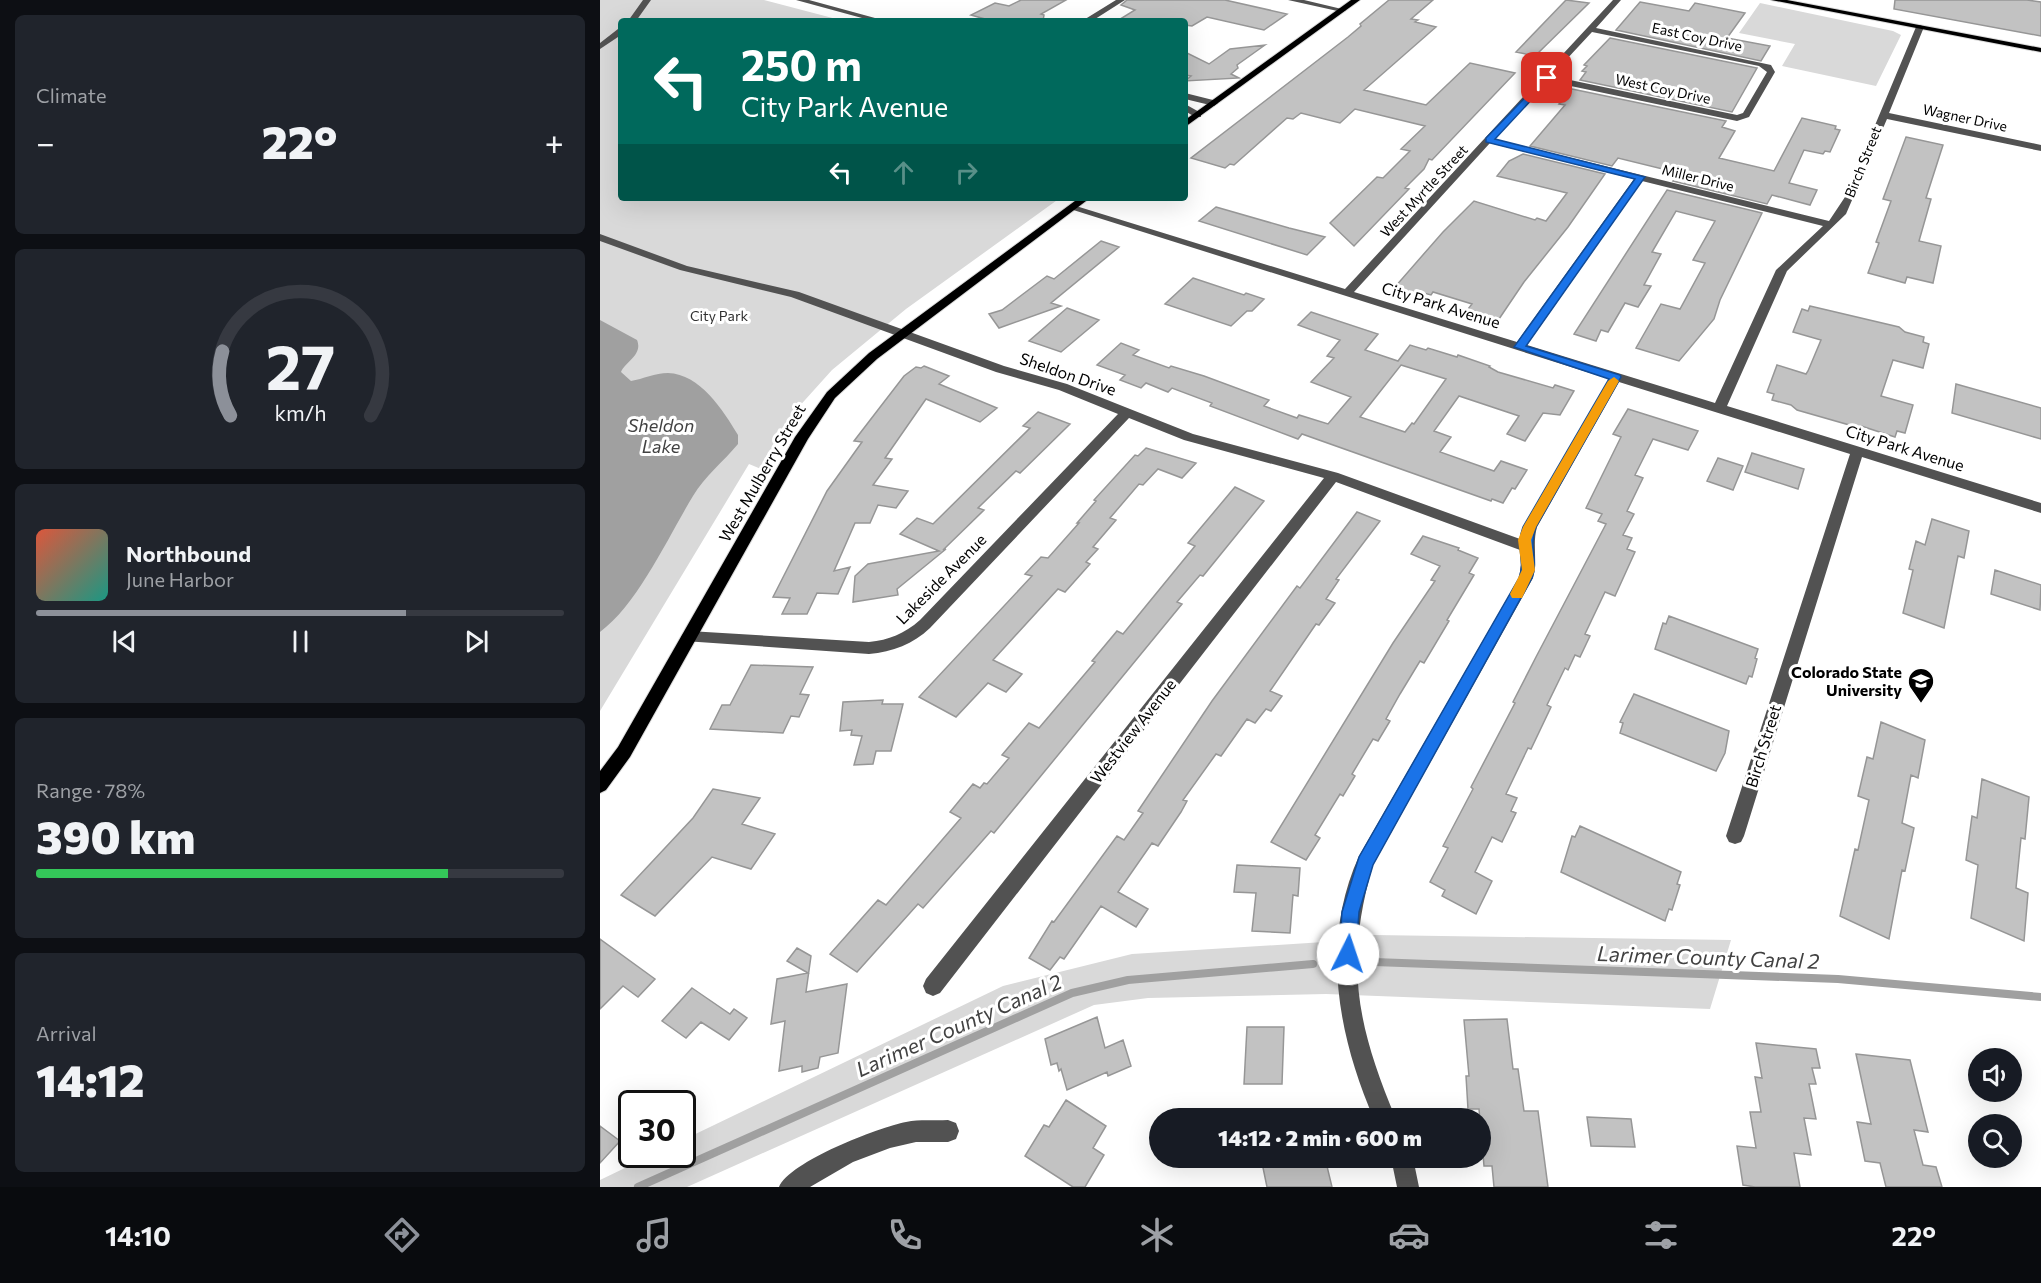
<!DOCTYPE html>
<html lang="en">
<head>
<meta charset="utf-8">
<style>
  :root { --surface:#171b24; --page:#20242c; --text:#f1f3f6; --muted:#9ea1a6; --line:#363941; --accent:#8c9099 }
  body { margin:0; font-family:Commissioner,sans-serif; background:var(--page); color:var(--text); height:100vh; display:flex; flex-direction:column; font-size:22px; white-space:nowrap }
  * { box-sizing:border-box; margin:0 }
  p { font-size:20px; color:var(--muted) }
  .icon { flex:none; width:33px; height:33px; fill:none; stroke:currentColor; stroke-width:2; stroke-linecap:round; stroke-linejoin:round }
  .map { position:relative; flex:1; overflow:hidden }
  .side { display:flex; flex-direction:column; gap:15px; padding:15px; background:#0d0f14; width:600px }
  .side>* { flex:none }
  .hud { position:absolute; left:18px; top:18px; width:570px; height:183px; border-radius:6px; box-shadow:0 6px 24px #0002; background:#00695c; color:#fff; overflow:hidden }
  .tools { position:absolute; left:1368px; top:1048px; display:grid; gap:12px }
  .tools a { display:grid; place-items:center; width:54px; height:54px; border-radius:50%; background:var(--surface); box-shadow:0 6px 24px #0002; font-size:30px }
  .speed { position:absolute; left:18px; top:1090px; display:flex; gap:12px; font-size:30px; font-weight:700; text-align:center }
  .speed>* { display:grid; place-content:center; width:78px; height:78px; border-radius:50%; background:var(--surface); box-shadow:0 6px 24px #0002; line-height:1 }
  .speed .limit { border:3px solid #111; border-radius:9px; background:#fff; color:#111 }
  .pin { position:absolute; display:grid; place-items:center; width:51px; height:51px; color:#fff; margin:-26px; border-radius:12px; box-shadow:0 3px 9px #0006 }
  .me { position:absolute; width:66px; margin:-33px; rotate:4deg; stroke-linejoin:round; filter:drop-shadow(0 0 4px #0008) }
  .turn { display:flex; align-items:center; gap:21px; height:126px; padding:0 24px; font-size:27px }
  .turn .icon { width:78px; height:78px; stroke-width:2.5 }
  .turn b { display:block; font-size:42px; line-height:51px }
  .lanes { display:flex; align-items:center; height:57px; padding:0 24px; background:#0003; justify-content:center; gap:30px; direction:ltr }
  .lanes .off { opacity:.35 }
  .big { font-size:45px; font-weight:800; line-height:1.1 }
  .side .card { flex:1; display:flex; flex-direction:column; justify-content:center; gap:9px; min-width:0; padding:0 21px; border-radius:9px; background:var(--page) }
  .side .dial { align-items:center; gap:0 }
  .dial svg { height:156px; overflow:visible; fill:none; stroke:var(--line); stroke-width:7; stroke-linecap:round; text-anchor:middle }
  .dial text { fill:var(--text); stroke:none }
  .song { display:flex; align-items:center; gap:18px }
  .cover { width:72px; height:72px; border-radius:9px; background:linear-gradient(135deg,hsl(10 70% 55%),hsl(170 70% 35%)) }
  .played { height:6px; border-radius:3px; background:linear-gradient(90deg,var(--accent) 70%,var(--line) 70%) }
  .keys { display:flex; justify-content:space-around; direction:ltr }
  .heat { display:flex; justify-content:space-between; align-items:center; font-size:33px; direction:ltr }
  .charge { height:9px; border-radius:4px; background:linear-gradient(90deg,#34c759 78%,var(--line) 0) }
  .trip { position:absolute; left:549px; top:1108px; width:342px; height:60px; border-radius:30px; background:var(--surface); box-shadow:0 6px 24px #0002; font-weight:800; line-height:60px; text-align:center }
  .menu { display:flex; height:96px; justify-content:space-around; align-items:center; background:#090b0e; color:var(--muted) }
  .menu .icon { width:42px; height:42px }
  .menu .current { color:var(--accent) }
  .menu b { font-size:27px; color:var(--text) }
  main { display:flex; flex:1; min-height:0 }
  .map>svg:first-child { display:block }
</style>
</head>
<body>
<main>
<section class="side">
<div class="card"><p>Climate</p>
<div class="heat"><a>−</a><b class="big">22°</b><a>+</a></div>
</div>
<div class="card dial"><svg viewBox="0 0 100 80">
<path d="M14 69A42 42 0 1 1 86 69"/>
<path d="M14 69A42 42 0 0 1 10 36" stroke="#8c9099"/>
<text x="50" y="56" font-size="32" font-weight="700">27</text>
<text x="50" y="72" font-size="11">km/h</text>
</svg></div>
<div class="card">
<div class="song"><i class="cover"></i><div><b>Northbound</b><p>June Harbor</p></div></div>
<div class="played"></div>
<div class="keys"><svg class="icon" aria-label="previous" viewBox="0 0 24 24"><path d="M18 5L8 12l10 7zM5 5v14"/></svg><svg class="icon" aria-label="pause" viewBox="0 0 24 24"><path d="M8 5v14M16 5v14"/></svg><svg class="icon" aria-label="next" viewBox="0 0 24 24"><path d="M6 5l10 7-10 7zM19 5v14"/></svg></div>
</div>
<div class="card"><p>Range · 78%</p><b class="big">390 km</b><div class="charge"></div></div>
<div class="card"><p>Arrival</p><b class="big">14:12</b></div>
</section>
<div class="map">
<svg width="1441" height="1187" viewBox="0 0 1441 1187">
  <rect width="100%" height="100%" fill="#fff"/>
  <path fill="#d9d9d9" d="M0,0H164L244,21H21V198H460L306,309L232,370L196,410L161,469L149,464L0,711Z
    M1160,3L1293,31L1301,35L1276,86L1182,66L1195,44L1139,33Z
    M774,935L1131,940L1110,1009L726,994L548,998L494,1005L87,1187H0V1180L52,1155H82L83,1140L403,986L532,954L724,942Z"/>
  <path fill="#a0a0a0" d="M0,320L37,340C43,355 26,361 21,372L31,381C43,379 55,373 68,373C100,374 123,410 138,435V444C123,462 105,476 93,496C68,537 38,604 0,632Z"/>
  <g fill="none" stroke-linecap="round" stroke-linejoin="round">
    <path stroke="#a0a0a0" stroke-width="8" d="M774,962L1238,979L1441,997
      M38,1187L472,993L528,980L713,964"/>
  </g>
  <path fill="#c2c2c2" stroke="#969696" stroke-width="1.5" fill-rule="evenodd" d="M421,0H466L441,14L444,15L443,21H381L385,19L371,15L395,3L409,6Z
    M527,0H625L687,14L664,30L607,17L592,26L585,25V21H517L535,10L521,5Z
    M789,0H833L811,19L818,20L815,22L836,27L764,90L826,105L870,63L915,73L832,160L829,159L824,169L805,188L809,189L754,246L730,223L777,177L783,178L810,151L801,149L825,126L755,109L740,123L701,113L693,119L687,118L634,165L630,164L625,168L591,158L748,37L761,26L760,24Z
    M966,0L989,3L935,56L916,52Z
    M1295,0H1427L1441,2V36L1294,9Z
    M1040,2L1089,11L1095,3L1145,13L1127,38L1170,46L1161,61L1016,30Z
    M1010,38L1157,68L1132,112L980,80L986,72L982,71L987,66L984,65Z
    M665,45L637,65L638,68L631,74L639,78L585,81L591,76L585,75V52L609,64L630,49Z
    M972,89L1126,121L1122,127L1135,131L1119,158L1174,171L1202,118L1236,126L1235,129L1240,130L1230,152L1225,151L1223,154L1204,150L1189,183L1217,190L1210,205L1172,195L1167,204L1073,181L1079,173L1018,158L1012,166L930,146L965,105L959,104Z
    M1306,137L1343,145L1326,198L1331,199L1319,241L1341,246L1333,283L1307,277L1305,283L1268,273L1279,243L1276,242L1291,201L1283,199Z
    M923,154L1005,174L968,227L924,282L899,319L868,309L872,304L833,292L831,295L824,293L822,296L794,288L843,232L874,201L935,220L937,218L946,221L967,193L897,176L909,161Z
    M1067,190L1162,213L1120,300L1114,319L1079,361L1036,348L1061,304L1080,309L1105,263L1093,260L1115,221L1076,211L1052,252L1061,254L1044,285L1051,286L1038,307L1025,303L1008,332L1001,330L996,341L974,334Z
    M616,207L689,228L725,237L707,255L599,221Z
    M501,241L519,247L451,303L461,306L399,328L389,314L402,310L447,276L454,279Z
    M593,278L644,295L646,293L664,299L652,311H647L631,326L565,304Z
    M1210,306L1299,327L1305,332L1324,337L1323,342L1329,344L1323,368L1293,360L1281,396L1313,405L1305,433L1297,431L1295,437L1261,426L1260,428L1197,410L1191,405L1172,400L1174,394L1167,392L1177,365L1206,374L1208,371L1221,340L1193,332L1202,309L1208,311Z
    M467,308L499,320L461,352L429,341Z
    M711,312L778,334L765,350L798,361L810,345L826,350L828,348L857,357L858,355L890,366L889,367L898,372L953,388L955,385L974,391L960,415L943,413L925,441L907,434L919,416L859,396L834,431L851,437L840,452L894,471L901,461L927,470L915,489L912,488L903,503L892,499L891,501L702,434L698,439L610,406L612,403L572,388L568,392L546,383L541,388L520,380L525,375L497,365L521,343L539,350L533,355L569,368L571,366L604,376L669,400L664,406L697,418L699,415L728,424L751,397L711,382L734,358L727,356L740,340L698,325ZM801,365L846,379L814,424L812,423L805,432L760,417Z
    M324,366L349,376L339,384L397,408L380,422L326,399L285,458L292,459L273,485L308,491L296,508L278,505L270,523H255L234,571L250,567L238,594L217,593L207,614H182L190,598L173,597L227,491L262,442L254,441L304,376L316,367L321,368Z
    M1356,384L1441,408V439L1352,413Z
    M1028,409L1098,431L1088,450L1053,439L1035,475L1043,478L1027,511L1034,514L1023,535L1032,538L1027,549L1035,552L1015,596L1005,592L985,634L990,636L980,657L975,655L968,670L965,668L947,705L951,707L931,749L928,748L906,794L917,798L911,811L916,813L902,842L892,837L875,872L892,881L876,914L842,896L845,890L830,882L848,848L843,846L873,789L871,787L915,703L913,702L936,657L1006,524L998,521L1002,514L986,508L1021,437L1013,434Z
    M438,412L470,424L420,473L416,471L378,508L384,510L343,550L346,549L297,589L298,595L253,602L255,576L268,564L339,551L300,534L317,518L333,524L430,428L423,426Z
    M546,448L596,463L582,478L558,469L543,485L539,484L510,518L516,520L493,547L498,549L486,562L490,564L465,592L458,589L393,660L422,674L406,692L388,683L356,717L319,697L432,576L425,574L441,557L448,558L479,523H477L496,501L494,500L535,455L538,456Z
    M1152,453L1204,469L1198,489L1145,472Z
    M1118,458L1143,466L1133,490L1107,481Z
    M635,487L664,501L603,576L600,575L577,602L582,604L394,833L391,831L323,908L318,904L257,972L230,954L278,900L286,905L361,818L350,812L373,784L380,788L384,783L387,784L409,758L402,755L429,723L439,728L484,675L495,662L492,661L517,631L523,634L595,546L588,543Z
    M757,512L780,521L736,579L739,580L726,599L735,603L719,625L716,624L670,691L682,696L671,711L666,709L655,723L647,719L621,756L616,754L583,800L587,801L581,812L558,846L552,843L518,892L548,909L536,927L501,906L464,959L460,957L450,970L429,958L452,921L454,922L517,836L524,840L543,813L538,811L612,701L697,586L700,588Z
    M1332,519L1369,531L1364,558L1358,556L1344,628L1303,613L1313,570L1309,569L1316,541L1325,545Z
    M823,536L859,548L858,550L878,558L869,573L874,575L847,620L849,621L824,663L820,661L800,694L786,719L790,721L778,741L773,739L752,774L755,776L743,796L740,794L715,835L720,838L706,860L671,842L793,643L835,581L831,580L840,566L811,554Z
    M1395,570L1441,585L1440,610L1391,594Z
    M1069,616L1158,649L1155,658L1157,659L1152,677L1149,676L1146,684L1055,649L1063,623L1066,624Z
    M151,665L213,667L200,694L209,695L199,717L191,716L183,733L110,729L122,705H130Z
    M1034,694L1129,731L1125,753L1116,771L1020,733L1023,723L1020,722Z
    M283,700L282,704H303L291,751H276L273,764L254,765L262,736L251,735L252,730L240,731L243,702Z
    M1281,722L1325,740L1318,778L1311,775L1302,823L1314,828L1305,871L1302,870L1289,939L1240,916L1255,849L1258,850L1269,800L1258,796L1267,757L1273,759Z
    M1382,779L1429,797L1425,839L1421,838L1416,888L1428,893L1424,941L1371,918L1378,865L1366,860L1372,816L1377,818Z
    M113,789L160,798L142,824L175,834L151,869L112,857L55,916L21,895L93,818Z
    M980,826L1081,872L1077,884L1080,885L1072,910L1069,909L1065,921L961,872L972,836L975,837Z
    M637,865L700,868L698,896L693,895L690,933L652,931L656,893L634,892Z
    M0,939L55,979L38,997L23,986L0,1009Z
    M197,948L211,956L206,992L247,984L238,1053L220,1057L218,1068L202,1072V1066L179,1071L185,1021L171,1024L177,979L208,973L187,961Z
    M92,988L130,1014L134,1009L147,1018L129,1040L101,1022L86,1038L62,1021Z
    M497,1017L505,1048L523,1040L531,1066L508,1076L507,1072L467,1090L461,1069L459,1071L457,1063L451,1065L445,1039Z
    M907,1019L913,1069H918L924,1111H938L948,1187H894L892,1166H884L879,1109H868L866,1076H869L864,1020Z
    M647,1027H684L682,1084H644Z
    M1156,1043L1216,1049L1220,1068H1212L1216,1084H1209L1216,1119L1204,1118L1211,1155L1194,1153L1200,1187H1155L1143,1185L1137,1146L1156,1148L1150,1112H1161L1155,1077L1162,1078Z
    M1256,1054L1310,1060L1328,1132L1314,1130L1323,1165L1336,1167L1342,1187H1286L1280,1163L1265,1161L1257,1122L1271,1124Z
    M466,1100L506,1126L493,1148L504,1155L485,1187H473L425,1156L444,1125L449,1127Z
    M987,1117L1031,1119L1035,1147L991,1146Z
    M0,1126L20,1141L0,1163Z
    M661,1158H725L732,1187H667Z"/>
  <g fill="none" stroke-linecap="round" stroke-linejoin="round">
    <g stroke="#dbdbdb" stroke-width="2">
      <path id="major" d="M751,0H760L585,127V120Z
        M1171,0H1187L1441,48V52Z
        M479,198H490L277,359L235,398L208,439L30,757L6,790L0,793V771L18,747L195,437L227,392L269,353Z"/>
    </g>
    <path fill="#525252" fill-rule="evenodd" d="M43,0H51L36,21H28Z
      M196,0H209L286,21H273Z
      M516,0H525L492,21H482Z
      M688,0H704L746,10L742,12Z
      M1013,0H1021L996,28L1171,65L1175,72L1149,117L1137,121L947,81L894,139L1229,221L1245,197L1316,27L1320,25L1324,27L1289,113L1441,145V151L1287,119L1246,214L1187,271L1127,406L1441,503V513L1262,457L1144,836L1141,842L1135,844L1129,842L1126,836L1250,454L1019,382L937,527C932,544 938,561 933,578L773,865C744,964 757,1026 796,1119H774C738,1036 720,942 759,856L919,578L921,565L920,550L736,482L340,993L333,996L326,993L323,986L326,979L724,478L584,440L529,418L330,628C313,644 293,652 269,654L84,641L81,637L84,633L89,631L269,642C289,640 304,634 320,620L518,414L459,390L396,372L191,297L80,270L0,241V234L87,266L199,292L404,366L467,384L593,434L738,473L920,539L923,527L1009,379L467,208L476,206L745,289ZM992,32L1159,66L1167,72L1143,113L1137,115L951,76ZM890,143L1034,179L917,342L754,292ZM1042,181L1223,226L1176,270L1115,403L927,345Z
      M18,29H21V35L0,49V43Z
      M585,93L617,101L618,103L614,106L585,99Z
      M585,104L601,113V117H595L585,111Z
      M348,1120L356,1123L359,1131L356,1139L348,1142H316L290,1148L253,1162L210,1187H179C189,1162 279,1127 306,1122C320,1119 334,1121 348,1120Z
      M791,1158H813L819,1187H797Z"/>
    <use href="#major" fill="#000" fill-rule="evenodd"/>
  </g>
  <path fill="#1a73e8" stroke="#114b97" stroke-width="1.5" d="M947,75L950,76V80L895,139L1045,177L926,346L1020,375L1021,377L936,527C928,548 939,560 932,578L773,865L759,912L756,954L754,960L748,963L741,960L739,954L742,912L759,857L919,578C926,560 915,548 923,527L1009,379L914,347L1035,179L886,142V138Z"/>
  <path fill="#f59e0b" d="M1014,377L1019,381L936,527L931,540L935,570L922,598H912L910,594L922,570L918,540L923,527L1008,381Z"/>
  <defs>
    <g id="university-pin" transform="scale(1.35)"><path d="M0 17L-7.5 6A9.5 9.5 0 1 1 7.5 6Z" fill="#000" stroke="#fff"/><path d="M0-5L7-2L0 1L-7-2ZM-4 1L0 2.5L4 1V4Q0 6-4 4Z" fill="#fff"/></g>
  </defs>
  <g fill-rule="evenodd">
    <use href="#university-pin" x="1321" y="681"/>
  </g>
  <g text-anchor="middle" stroke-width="6" stroke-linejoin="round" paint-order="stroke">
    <g font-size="14" fill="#000" stroke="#fff">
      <text transform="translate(1097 37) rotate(12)" y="5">East Coy Drive</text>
      <text transform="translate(1063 89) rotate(12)" y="5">West Coy Drive</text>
      <text transform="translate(1365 118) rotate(12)" y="5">Wagner Drive</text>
      <text transform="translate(1263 162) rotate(-68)" y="5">Birch Street</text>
      <text transform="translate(1098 178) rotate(14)" y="5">Miller Drive</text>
      <text transform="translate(824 191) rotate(-47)" y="5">West Myrtle Street</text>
    </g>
    <g font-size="14" fill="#303030" stroke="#fff">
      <text x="119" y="321">City Park</text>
    </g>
    <g font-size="16" fill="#000" stroke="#fff">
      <text transform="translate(841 305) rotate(17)" y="6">City Park Avenue</text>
      <text transform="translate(468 374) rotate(19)" y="6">Sheldon Drive</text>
      <text transform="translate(1305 448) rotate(17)" y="6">City Park Avenue</text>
      <text transform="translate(162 473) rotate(-60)" y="6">West Mulberry Street</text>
      <text transform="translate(341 579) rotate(-45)" y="6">Lakeside Avenue</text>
      <text transform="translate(533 731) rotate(-52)" y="6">Westview Avenue</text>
      <text transform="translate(1163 746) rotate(-73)" y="6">Birch Street</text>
    </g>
    <g font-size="16" font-weight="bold" fill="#000" stroke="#fff" text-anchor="end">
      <text x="1302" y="678">Colorado State<tspan x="1302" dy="18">University</tspan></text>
    </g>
    <g font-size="18" font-style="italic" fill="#414141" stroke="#fff">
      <text x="61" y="432">Sheldon<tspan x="61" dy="21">Lake</tspan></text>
    </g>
    <g font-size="21" font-style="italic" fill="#414141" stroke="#fff">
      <text transform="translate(1108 958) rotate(2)" y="7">Larimer County Canal 2</text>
      <text transform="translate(359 1026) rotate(-24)" y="7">Larimer County Canal 2</text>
    </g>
  </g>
</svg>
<div class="tools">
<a><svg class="icon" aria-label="sound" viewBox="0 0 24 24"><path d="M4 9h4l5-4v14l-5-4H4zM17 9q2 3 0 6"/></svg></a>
<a><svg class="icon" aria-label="search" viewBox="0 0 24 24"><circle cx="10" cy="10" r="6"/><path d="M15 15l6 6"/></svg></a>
</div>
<div class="speed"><div class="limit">30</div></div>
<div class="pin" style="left:947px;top:78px;background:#d93025"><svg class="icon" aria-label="arrive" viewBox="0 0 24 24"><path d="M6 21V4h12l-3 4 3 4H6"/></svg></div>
<svg class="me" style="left:748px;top:954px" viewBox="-20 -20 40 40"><circle r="19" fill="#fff"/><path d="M0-13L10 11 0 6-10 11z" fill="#1a73e8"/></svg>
<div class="trip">14:12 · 2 min · 600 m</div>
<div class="hud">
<div class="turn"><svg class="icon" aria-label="left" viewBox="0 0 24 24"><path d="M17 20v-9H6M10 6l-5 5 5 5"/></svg><div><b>250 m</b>City Park Avenue</div></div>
<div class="lanes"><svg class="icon" aria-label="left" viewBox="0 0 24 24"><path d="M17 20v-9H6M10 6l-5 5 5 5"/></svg><svg class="icon off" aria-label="ahead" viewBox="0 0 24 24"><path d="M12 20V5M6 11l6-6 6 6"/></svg><svg class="icon off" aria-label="right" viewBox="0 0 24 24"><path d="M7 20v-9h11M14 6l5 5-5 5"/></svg></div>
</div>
</div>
</main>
<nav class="menu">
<b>14:10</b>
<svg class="icon current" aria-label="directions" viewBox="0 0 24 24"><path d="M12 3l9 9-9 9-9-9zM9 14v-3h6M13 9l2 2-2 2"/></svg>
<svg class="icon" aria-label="music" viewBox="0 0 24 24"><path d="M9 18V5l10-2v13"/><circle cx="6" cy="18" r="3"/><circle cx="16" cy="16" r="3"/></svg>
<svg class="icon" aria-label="phone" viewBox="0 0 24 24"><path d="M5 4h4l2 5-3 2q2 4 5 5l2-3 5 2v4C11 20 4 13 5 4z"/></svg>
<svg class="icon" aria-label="climate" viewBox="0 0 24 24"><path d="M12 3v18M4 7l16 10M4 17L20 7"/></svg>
<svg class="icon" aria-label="car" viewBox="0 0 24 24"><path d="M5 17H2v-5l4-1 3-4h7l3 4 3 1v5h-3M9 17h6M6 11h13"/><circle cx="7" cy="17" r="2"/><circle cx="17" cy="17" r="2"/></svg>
<svg class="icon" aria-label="filters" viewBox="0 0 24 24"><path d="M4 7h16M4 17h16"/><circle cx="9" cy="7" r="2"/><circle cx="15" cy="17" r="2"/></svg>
<b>22°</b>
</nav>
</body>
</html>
